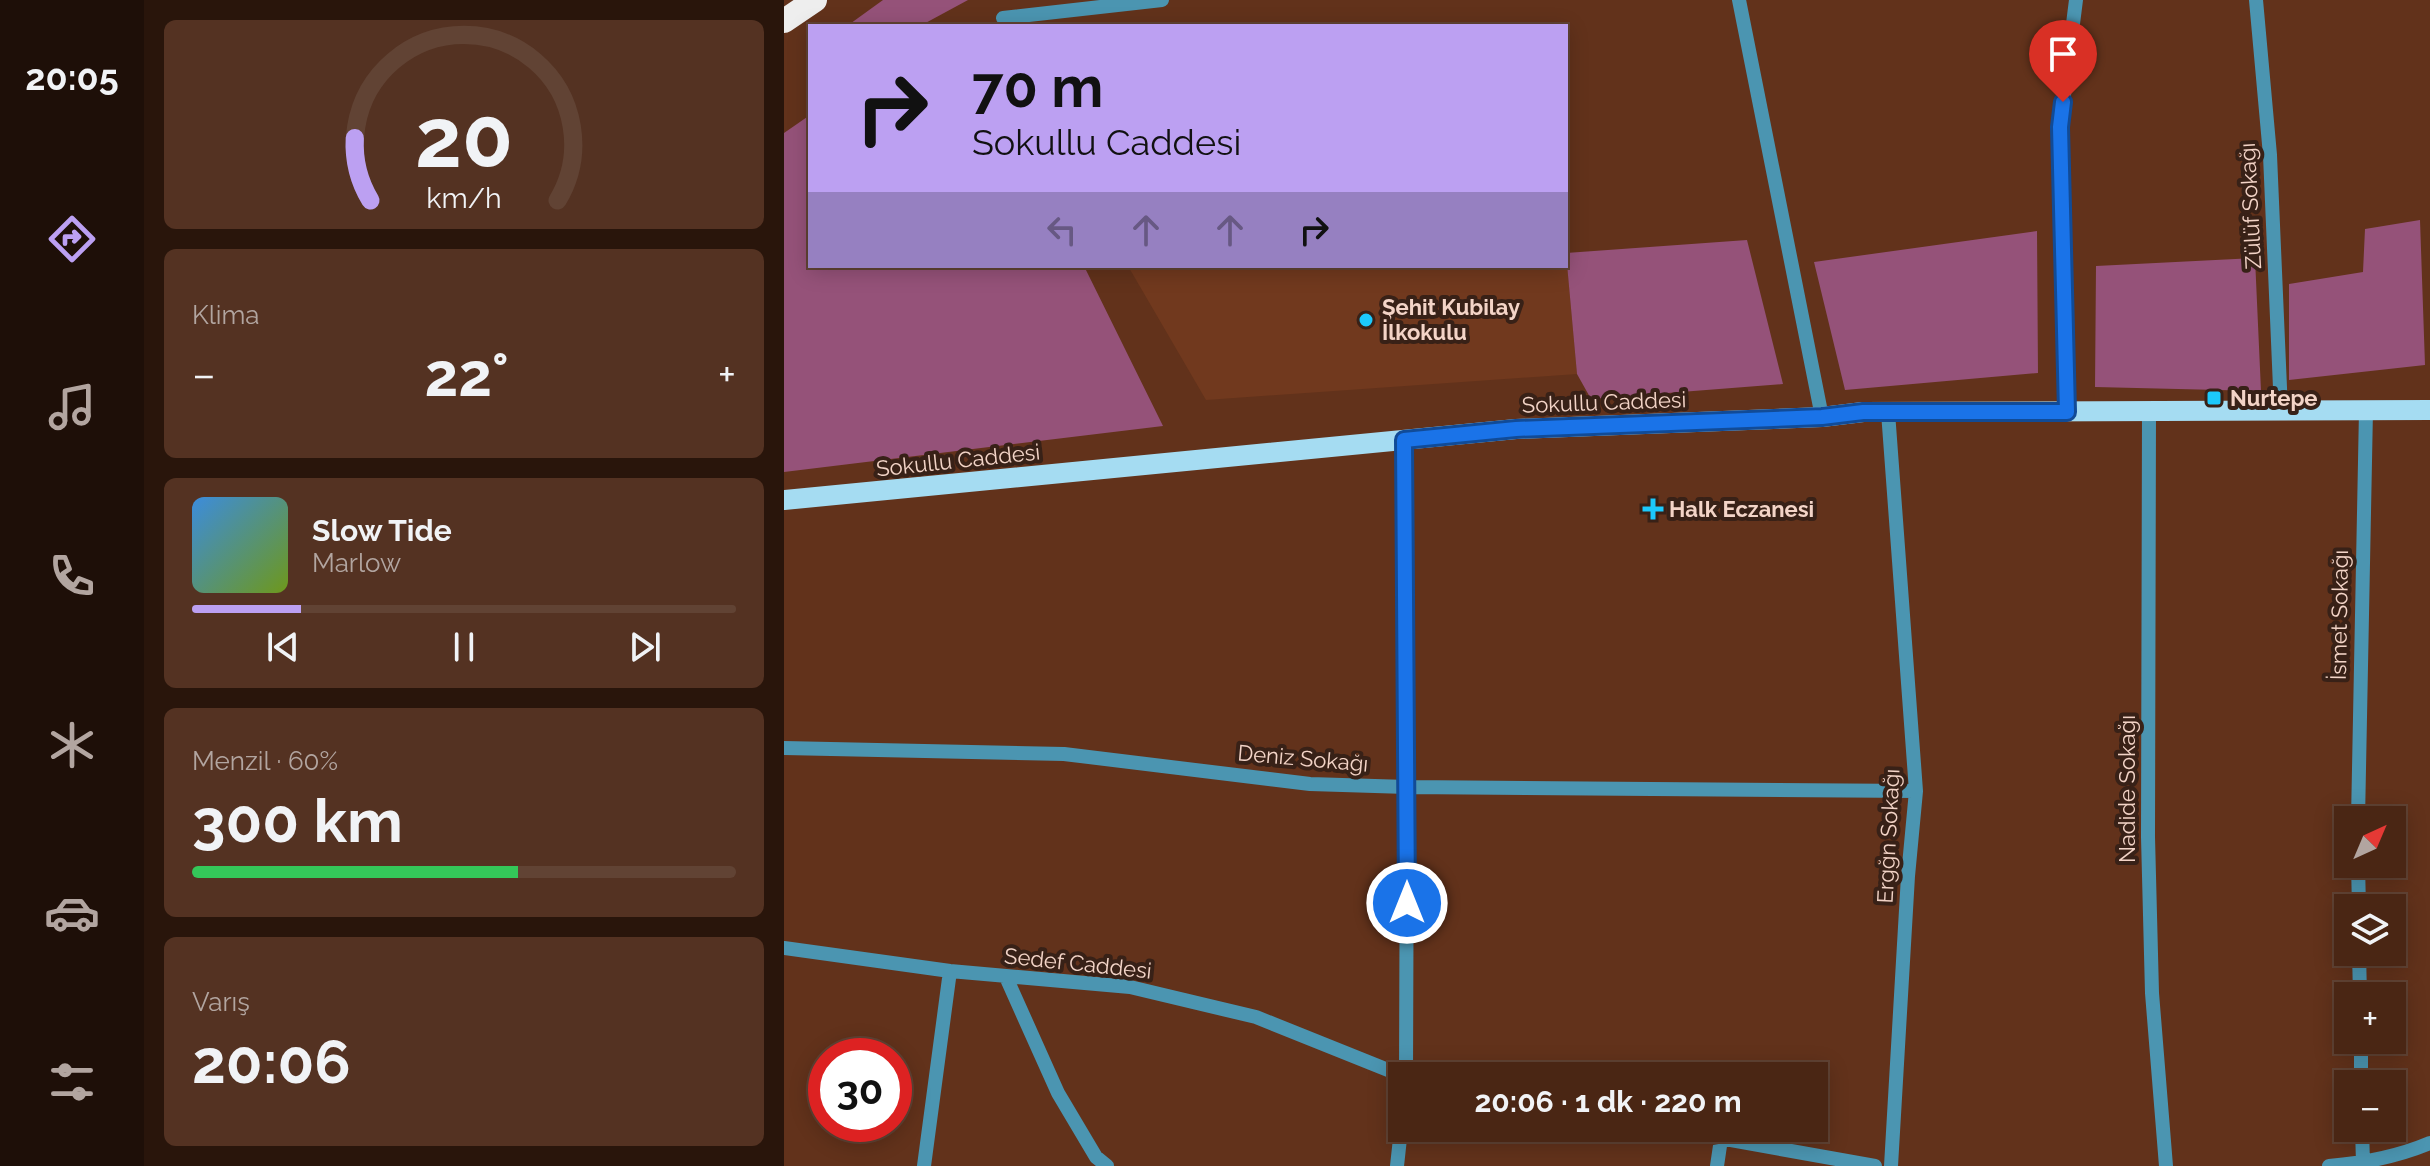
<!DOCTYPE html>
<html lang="tr">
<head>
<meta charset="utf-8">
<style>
  :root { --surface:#4a2614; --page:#543222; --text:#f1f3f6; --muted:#b2a5a0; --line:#614334; --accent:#bca0f2 }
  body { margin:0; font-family:Raleway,sans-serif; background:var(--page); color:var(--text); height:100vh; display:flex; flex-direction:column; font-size:30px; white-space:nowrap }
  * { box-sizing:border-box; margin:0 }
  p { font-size:26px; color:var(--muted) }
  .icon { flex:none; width:44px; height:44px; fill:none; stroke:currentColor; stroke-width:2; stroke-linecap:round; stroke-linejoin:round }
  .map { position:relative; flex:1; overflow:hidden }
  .side { display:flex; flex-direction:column; gap:20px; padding:20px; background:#29150b; width:640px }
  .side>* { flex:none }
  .guide { position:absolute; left:24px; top:24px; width:760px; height:244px; border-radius:0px; box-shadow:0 4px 20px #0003,0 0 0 2px var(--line); background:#bca0f2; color:#111; overflow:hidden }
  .needle { width:52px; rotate:44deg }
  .controls { position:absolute; left:1550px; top:806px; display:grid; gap:16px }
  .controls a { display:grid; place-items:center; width:72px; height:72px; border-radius:0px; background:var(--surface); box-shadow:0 4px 20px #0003,0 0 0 2px var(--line); font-size:40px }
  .speed { position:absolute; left:24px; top:1038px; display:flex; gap:16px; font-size:40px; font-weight:700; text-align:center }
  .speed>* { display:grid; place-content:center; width:104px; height:104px; border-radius:50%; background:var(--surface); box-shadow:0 4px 20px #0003,0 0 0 2px var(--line); line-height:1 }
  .speed .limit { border:12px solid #d22; background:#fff; color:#111 }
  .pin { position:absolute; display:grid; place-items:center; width:68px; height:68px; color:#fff; margin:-82px -34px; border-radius:50% 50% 50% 0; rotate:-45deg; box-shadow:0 0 8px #0007 }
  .pin .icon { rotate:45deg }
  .me { position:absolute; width:88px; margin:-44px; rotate:0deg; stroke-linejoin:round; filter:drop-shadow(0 0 6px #0008) }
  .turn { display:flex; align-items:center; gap:28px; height:168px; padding:0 32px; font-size:36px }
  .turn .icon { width:104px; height:104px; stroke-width:2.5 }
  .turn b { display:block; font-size:56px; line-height:68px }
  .lanes { display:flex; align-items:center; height:76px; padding:0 32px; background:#0003; justify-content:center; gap:40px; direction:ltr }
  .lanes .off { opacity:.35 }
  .big { font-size:60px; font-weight:700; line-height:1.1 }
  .side .card { flex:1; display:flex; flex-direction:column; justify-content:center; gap:12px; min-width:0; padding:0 28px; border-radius:12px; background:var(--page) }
  .side .dial { align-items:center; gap:0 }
  .dial svg { height:208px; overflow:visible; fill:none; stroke:var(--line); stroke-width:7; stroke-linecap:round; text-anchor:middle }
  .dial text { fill:var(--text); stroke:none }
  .song { display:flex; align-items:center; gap:24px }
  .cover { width:96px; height:96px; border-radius:12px; background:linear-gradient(135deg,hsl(210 70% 55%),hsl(80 70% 35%)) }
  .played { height:8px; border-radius:4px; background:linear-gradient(90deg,var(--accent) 20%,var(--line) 20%) }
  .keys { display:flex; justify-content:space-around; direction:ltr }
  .heat { display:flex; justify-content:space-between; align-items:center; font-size:44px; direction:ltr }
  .charge { height:12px; border-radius:6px; background:linear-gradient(90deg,#34c759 60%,var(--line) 0) }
  .trip { position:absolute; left:604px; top:1062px; width:440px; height:80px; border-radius:0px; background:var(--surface); box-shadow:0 4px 20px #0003,0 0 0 2px var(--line); font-weight:700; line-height:80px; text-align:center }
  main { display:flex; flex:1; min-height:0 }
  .dock { display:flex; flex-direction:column; width:144px; justify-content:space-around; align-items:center; background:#1e0f08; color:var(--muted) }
  .dock .icon { width:56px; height:56px }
  .dock .current { color:var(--accent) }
  .dock b { font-size:36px; color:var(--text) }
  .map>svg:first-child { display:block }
</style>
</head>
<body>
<main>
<nav class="dock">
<b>20:05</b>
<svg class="icon current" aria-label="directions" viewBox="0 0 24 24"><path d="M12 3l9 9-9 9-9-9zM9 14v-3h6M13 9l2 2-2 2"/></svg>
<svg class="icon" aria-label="music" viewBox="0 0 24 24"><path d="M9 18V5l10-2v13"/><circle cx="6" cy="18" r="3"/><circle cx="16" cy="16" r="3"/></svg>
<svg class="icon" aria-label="phone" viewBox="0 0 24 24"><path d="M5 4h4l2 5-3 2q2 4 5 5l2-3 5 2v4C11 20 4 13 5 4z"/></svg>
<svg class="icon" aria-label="climate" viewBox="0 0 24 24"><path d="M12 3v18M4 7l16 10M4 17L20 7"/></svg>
<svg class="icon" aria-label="car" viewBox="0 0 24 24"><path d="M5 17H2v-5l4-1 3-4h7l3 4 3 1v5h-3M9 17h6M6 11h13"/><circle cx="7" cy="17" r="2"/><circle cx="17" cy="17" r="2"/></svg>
<svg class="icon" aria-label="filters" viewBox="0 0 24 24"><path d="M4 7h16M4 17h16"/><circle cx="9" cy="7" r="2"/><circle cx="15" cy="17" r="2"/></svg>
</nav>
<section class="side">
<div class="card dial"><svg viewBox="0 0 100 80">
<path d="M14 69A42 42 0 1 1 86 69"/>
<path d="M14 69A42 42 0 0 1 8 45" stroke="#bca0f2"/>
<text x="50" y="56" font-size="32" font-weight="700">20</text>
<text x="50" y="72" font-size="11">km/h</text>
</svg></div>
<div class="card"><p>Klima</p>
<div class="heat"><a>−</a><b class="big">22°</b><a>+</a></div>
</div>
<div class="card">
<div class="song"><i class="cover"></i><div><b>Slow Tide</b><p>Marlow</p></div></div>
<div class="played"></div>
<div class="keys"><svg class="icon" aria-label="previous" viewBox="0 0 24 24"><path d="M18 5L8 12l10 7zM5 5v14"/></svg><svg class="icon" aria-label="pause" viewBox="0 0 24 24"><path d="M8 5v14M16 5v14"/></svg><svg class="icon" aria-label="next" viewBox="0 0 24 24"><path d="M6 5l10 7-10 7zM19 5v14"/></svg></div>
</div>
<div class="card"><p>Menzil · 60%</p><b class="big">300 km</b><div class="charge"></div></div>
<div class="card"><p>Varış</p><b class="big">20:06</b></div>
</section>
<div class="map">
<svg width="1646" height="1166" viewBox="0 0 1646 1166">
  <rect width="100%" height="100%" fill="#62321b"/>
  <path fill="#71391e" d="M782,251L793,374L422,400L344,266H782Z"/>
  <path fill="#955279" d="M99,0H184L136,26H63Z
    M26,115V266H300L379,426L0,472V133Z
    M1636,220L1641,365L1505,380V284L1579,272L1581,229Z
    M1253,231L1254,373L1061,390L1030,262Z
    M963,240L999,384L807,399L793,374L782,253Z
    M1471,258L1477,391L1311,387L1312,266Z"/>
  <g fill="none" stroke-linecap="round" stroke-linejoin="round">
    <path stroke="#4b95b1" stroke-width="14" d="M955,0L1038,417
      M1472,0L1486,155L1497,411
      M219,18L378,0
      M1365,411L1364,837L1368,993L1382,1166
      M1104,412L1132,791L1124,876L1107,1166
      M1283,412L1276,127L1292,0
      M620,440L623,787L622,1076
      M0,748L280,754L526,784L623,787L1132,791
      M1574,820L1582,410
      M1574,864L1575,908
      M0,948L166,971L346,987L472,1017L619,1076
      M1575,952L1576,996
      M222,977L274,1093L312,1157L323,1166
      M1577,1040V1084
      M880,1128L1091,1166
      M140,1166L166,971
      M613,1166L618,1120
      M933,1166L937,1139
      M1545,1166C1581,1163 1613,1157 1646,1143
      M1576,1166L1579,1163L1578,1128"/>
    <path stroke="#a5dcf2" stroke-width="20" d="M0,500L732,429L1038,417L1079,412L1646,410"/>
    <path stroke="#eee" stroke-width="24" d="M0,21L31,0"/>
  </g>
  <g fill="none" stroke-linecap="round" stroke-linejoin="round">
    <g stroke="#114b97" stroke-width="20">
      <path id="route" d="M623,903L620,440L732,429L1038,417L1079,412H1283L1276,127L1279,102"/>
    </g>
    <use href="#route" stroke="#1a73e8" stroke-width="14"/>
  </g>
  <g fill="#1cc9fc" stroke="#382117" stroke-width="3">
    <circle cx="582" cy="320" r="8"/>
    <rect x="1422" y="390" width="16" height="16" rx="4"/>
    <path d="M865 497h8v8h8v8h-8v8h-8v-8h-8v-8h8z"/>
  </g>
  <g text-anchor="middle" stroke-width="8" stroke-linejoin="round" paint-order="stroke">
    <g font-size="22" fill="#f3d4c7" stroke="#382117">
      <text transform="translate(1466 206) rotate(-93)" y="8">Zülüf Sokağı</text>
      <text transform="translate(820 402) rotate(-2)" y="8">Sokullu Caddesi</text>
      <text transform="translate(174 460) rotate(-6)" y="8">Sokullu Caddesi</text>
      <text transform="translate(1555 615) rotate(-89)" y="8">İsmet Sokağı</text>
      <text transform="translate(519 758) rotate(5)" y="8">Deniz Sokağı</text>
      <text transform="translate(1343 789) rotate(-90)" y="8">Nadide Sokağı</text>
      <text transform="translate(1104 836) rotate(-87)" y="8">Ergğn Sokağı</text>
      <text transform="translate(294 963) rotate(6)" y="8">Sedef Caddesi</text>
    </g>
    <g font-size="22" font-weight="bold" fill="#f3d4c7" stroke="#382117" text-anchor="start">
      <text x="598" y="315">Şehit Kubilay<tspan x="598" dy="25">İlkokulu</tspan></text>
      <text x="1446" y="406">Nurtepe</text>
      <text x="885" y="517">Halk Eczanesi</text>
    </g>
  </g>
</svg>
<div class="controls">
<a><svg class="needle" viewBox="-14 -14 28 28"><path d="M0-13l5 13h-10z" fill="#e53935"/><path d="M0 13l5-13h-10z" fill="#b2a5a0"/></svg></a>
<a><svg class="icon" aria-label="layers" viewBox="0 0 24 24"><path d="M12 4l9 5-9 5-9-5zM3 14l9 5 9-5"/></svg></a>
<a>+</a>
<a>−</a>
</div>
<div class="speed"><div class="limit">30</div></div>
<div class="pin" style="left:1279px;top:102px;background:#d93025"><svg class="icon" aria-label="arrive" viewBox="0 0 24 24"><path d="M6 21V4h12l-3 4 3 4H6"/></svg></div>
<svg class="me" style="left:623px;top:903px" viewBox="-20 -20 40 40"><circle r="17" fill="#1a73e8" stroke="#fff" stroke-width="3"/><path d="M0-11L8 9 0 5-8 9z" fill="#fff"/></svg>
<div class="trip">20:06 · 1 dk · 220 m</div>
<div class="guide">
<div class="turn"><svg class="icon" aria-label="right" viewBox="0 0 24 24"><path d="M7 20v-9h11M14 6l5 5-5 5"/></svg><div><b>70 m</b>Sokullu Caddesi</div></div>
<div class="lanes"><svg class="icon off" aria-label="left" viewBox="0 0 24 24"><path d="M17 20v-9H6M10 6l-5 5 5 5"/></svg><svg class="icon off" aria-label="ahead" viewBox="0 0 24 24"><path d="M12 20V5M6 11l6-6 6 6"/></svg><svg class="icon off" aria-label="ahead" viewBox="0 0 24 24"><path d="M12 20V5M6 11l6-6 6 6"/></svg><svg class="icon" aria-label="right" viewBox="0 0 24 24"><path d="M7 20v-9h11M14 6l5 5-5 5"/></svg></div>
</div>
</div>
</main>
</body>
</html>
